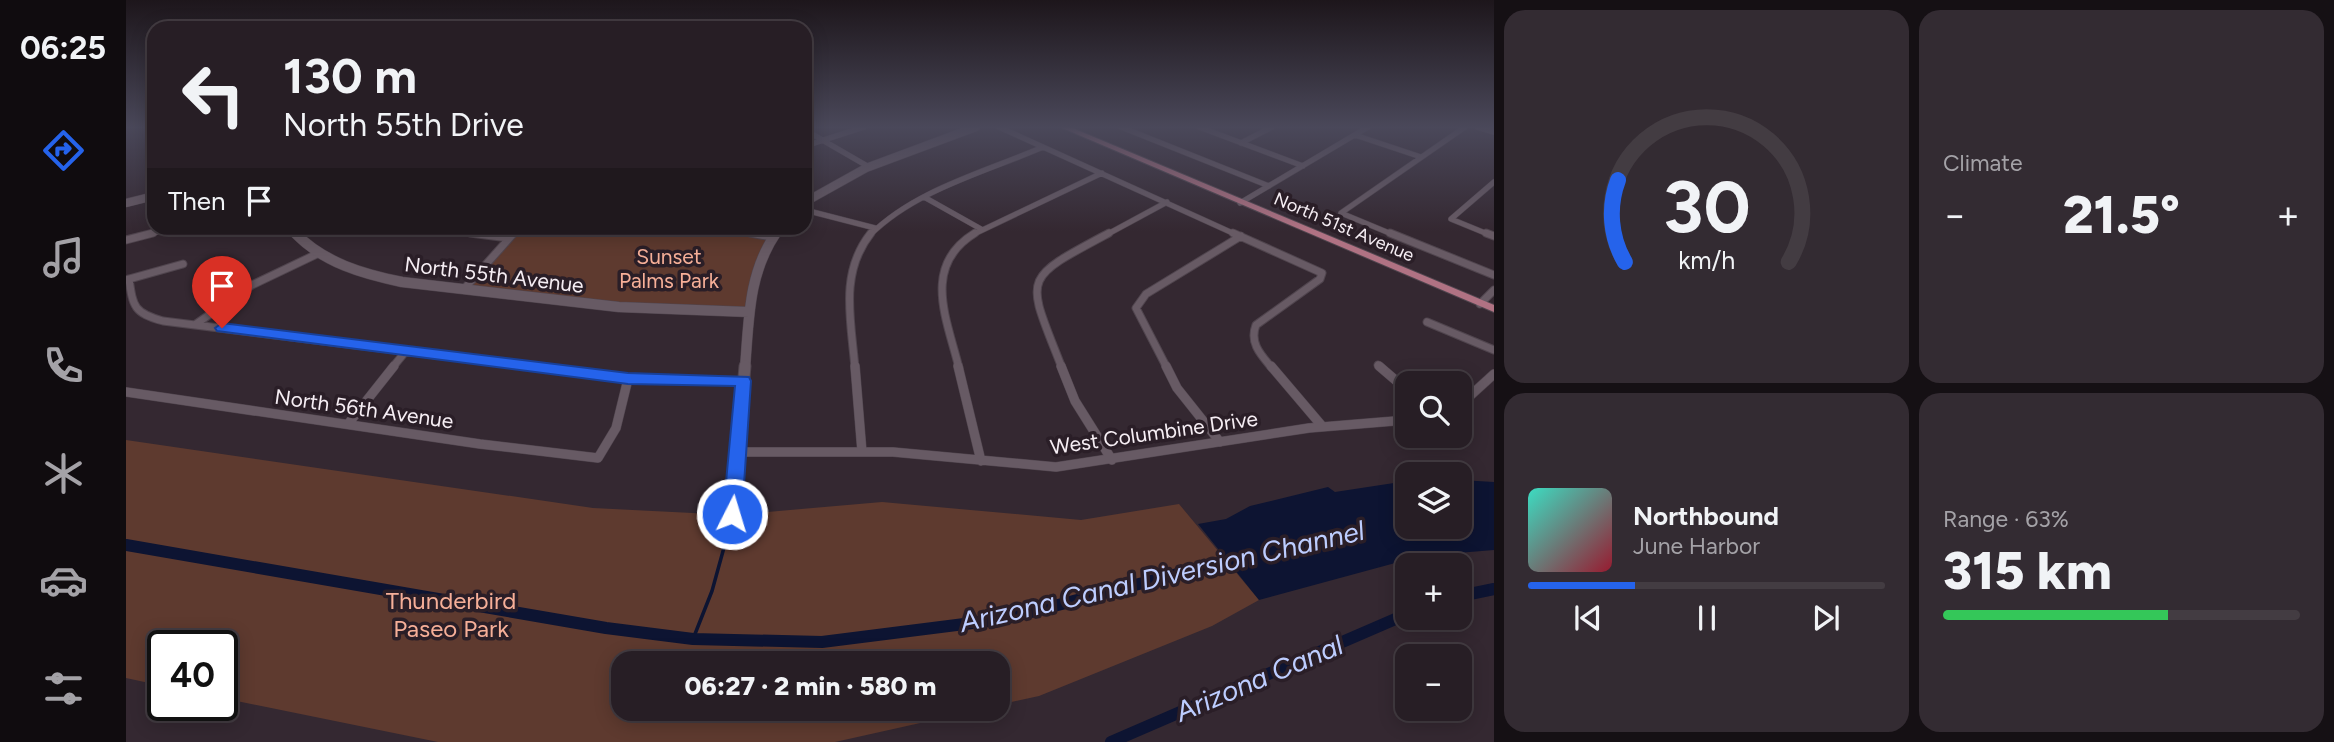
<!DOCTYPE html>
<html lang="en">
<head>
<meta charset="utf-8">
<style>
  :root { --surface:#271e25; --page:#332b32; --text:#f1f3f6; --muted:#a4a2a7; --line:#433c42; --accent:#2563eb }
  body { margin:0; font-family:Figtree,sans-serif; background:var(--page); color:var(--text); height:100vh; display:flex; flex-direction:column; font-size:26px; white-space:nowrap }
  * { box-sizing:border-box; margin:0 }
  p { font-size:23px; color:var(--muted) }
  .icon { flex:none; width:38px; height:38px; fill:none; stroke:currentColor; stroke-width:2; stroke-linecap:round; stroke-linejoin:round }
  .map { position:relative; flex:1; overflow:hidden }
  .side { display:flex; flex-direction:column; gap:10px; padding:10px; background:#151014; width:840px }
  .side>* { flex:none }
  .hud { position:absolute; left:21px; top:21px; width:665px; height:214px; border-radius:21px; box-shadow:0 4px 18px #0003,0 0 0 2px var(--line); background:#271e25; color:var(--text); overflow:hidden }
  .controls { position:absolute; left:1269px; top:371px; display:grid; gap:14px }
  .controls a { display:grid; place-items:center; width:77px; height:77px; border-radius:14px; background:var(--surface); box-shadow:0 4px 18px #0003,0 0 0 2px var(--line); font-size:35px }
  .speed { position:absolute; left:21px; top:630px; display:flex; gap:14px; font-size:35px; font-weight:700; text-align:center }
  .speed>* { display:grid; place-content:center; width:91px; height:91px; border-radius:50%; background:var(--surface); box-shadow:0 4px 18px #0003,0 0 0 2px var(--line); line-height:1 }
  .speed .limit { border:4px solid #111; border-radius:10px; background:#fff; color:#111 }
  .pin { position:absolute; display:grid; place-items:center; width:60px; height:60px; color:#fff; margin:-72px -30px; border-radius:50% 50% 50% 0; rotate:-45deg; box-shadow:0 0 7px #0007 }
  .pin .icon { rotate:45deg }
  .me { position:absolute; width:77px; margin:-38px; rotate:5deg; stroke-linejoin:round; filter:drop-shadow(0 0 5px #0008) }
  .turn { display:flex; align-items:center; gap:24px; height:147px; padding:0 21px; font-size:32px }
  .turn .icon { width:91px; height:91px; stroke-width:2.5 }
  .turn b { display:block; font-size:49px; line-height:60px }
  .then { display:flex; align-items:center; height:66px; padding:0 21px; background:#0003; gap:14px; font-size:26px }
  .big { font-size:52px; font-weight:800; line-height:1.1 }
  .side .card { flex:1; display:flex; flex-direction:column; justify-content:center; gap:10px; min-width:0; padding:0 24px; border-radius:21px; background:var(--page) }
  .side .dial { align-items:center; gap:0 }
  .dial svg { height:182px; overflow:visible; fill:none; stroke:var(--line); stroke-width:7; stroke-linecap:round; text-anchor:middle }
  .dial text { fill:var(--text); stroke:none }
  .song { display:flex; align-items:center; gap:21px }
  .cover { width:84px; height:84px; border-radius:10px; background:linear-gradient(135deg,hsl(170 70% 55%),hsl(350 70% 35%)) }
  .played { height:7px; border-radius:4px; background:linear-gradient(90deg,var(--accent) 30%,var(--line) 30%) }
  .keys { display:flex; justify-content:space-around; direction:ltr }
  .heat { display:flex; justify-content:space-between; align-items:center; font-size:38px; direction:ltr }
  .charge { height:10px; border-radius:5px; background:linear-gradient(90deg,#34c759 63%,var(--line) 0) }
  .side .tiles { flex:1; display:grid; gap:10px; grid-template-columns:repeat(2,1fr) }
  .trip { position:absolute; left:485px; top:651px; width:399px; height:70px; border-radius:21px; background:var(--surface); box-shadow:0 4px 18px #0003,0 0 0 2px var(--line); font-weight:800; line-height:70px; text-align:center }
  main { display:flex; flex:1; min-height:0 }
  .tabs { display:flex; flex-direction:column; width:126px; justify-content:space-around; align-items:center; background:#100c0f; color:var(--muted) }
  .tabs .icon { width:49px; height:49px }
  .tabs .active { color:var(--accent) }
  .tabs b { font-size:32px; color:var(--text) }
  .map>svg:first-child { display:block }
</style>
</head>
<body>
<main>
<nav class="tabs">
<b>06:25</b>
<svg class="icon active" aria-label="directions" viewBox="0 0 24 24"><path d="M12 3l9 9-9 9-9-9zM9 14v-3h6M13 9l2 2-2 2"/></svg>
<svg class="icon" aria-label="music" viewBox="0 0 24 24"><path d="M9 18V5l10-2v13"/><circle cx="6" cy="18" r="3"/><circle cx="16" cy="16" r="3"/></svg>
<svg class="icon" aria-label="phone" viewBox="0 0 24 24"><path d="M5 4h4l2 5-3 2q2 4 5 5l2-3 5 2v4C11 20 4 13 5 4z"/></svg>
<svg class="icon" aria-label="climate" viewBox="0 0 24 24"><path d="M12 3v18M4 7l16 10M4 17L20 7"/></svg>
<svg class="icon" aria-label="car" viewBox="0 0 24 24"><path d="M5 17H2v-5l4-1 3-4h7l3 4 3 1v5h-3M9 17h6M6 11h13"/><circle cx="7" cy="17" r="2"/><circle cx="17" cy="17" r="2"/></svg>
<svg class="icon" aria-label="filters" viewBox="0 0 24 24"><path d="M4 7h16M4 17h16"/><circle cx="9" cy="7" r="2"/><circle cx="15" cy="17" r="2"/></svg>
</nav>
<div class="map">
<svg width="1368" height="742" viewBox="0 0 1368 742">
  <rect width="100%" height="100%" fill="#342831"/>
  <path fill="#5e3a2f" d="M392,228H599L645,237L623,312L584,313L338,289Z
    M0,440L467,508L606,515L756,502L955,520L1053,504L1133,600L1086,626L913,696L872,705V663H497V709H857L709,742H312L96,698V646H37V686L0,678Z"/>
  <path fill="#0d1432" d="M1334,480L1368,482V550L1295,556L1133,600L1072,524L1100,519L1124,506L1202,487L1209,492L1281,481V527H1334Z"/>
  <g fill="none" stroke-linecap="round" stroke-linejoin="round">
    <path stroke="#0d1432" stroke-width="2.5" d="M602,535L606,519"/>
    <path stroke="#0d1432" stroke-width="3.5" d="M567,639L586,591L602,533"/>
    <path stroke="#0d1432" stroke-width="12" d="M0,545L480,628L567,639L696,642L878,619L1113,558
      M1334,596L1368,589
      M985,742L1281,614"/>
    <g stroke="#50454e" stroke-width="6">
      <path id="minor-far2" d="M873,127L1111,235
        M995,127L1143,186
        M1073,127L1177,166
        M1351,127L1368,132
        M679,130L743,167
        M1229,135L1295,157
        M1115,143L1146,127
        M679,146L738,127
        M798,197L855,229
        M1114,203L1242,127
        M679,210L749,228
        M309,228L357,235
        M599,228L633,235
        M20,235L45,228
        M386,235L392,228
        M744,235C789,190 859,172 917,147
        M846,235L976,173
        M980,235L1041,202
        M1268,235L1215,213L1339,127
        M1364,235L1325,219L1368,182"/>
    </g>
    <g stroke="#50454e" stroke-width="9">
      <path id="minor-far1" d="M344,233L382,238
        M624,233L645,237
        M1107,233L1196,273L1194,279L1130,325C1123,343 1135,355 1146,368
        M1264,233L1368,275
        M1360,233L1368,236
        M0,240L27,233
        M3,279C7,307 8,313 37,321L414,368
        M0,280L57,264
        M338,289L388,233
        M1354,304L1368,290
        M1301,322L1368,350
        M70,324L126,285L193,253
        M1252,365L1256,368
        M266,368L280,351
        M729,368C725,320 713,273 745,233
        M833,368C821,319 795,266 849,233
        M936,368C900,275 893,281 983,233
        M1041,368L1010,308L1020,294L1115,236"/>
    </g>
    <g stroke="#50454e" stroke-width="10">
      <path id="minor" d="M400,366L502,379L617,381
        M729,366L736,452
        M832,366L855,461
        M935,366L949,401L986,460
        M1040,366L1051,388L1094,442
        M1145,366L1196,426
        M1253,366L1281,390
        M0,392L354,444L472,458L490,428L502,379
        M1334,405L1368,374
        M222,424L268,366
        M612,452H767L930,467L1183,428L1281,420"/>
    </g>
    <g stroke="#50454e" stroke-width="9">
      <path id="tertiary-far2" d="M679,202L740,168L850,127
        M0,203L28,196
        M165,228L171,235
        M649,235L653,228"/>
    </g>
    <g stroke="#50454e" stroke-width="11">
      <path id="tertiary-far1" d="M169,233C198,263 237,274 276,282L493,307L623,312
        M619,368C623,320 622,274 650,233"/>
    </g>
    <g stroke="#50454e" stroke-width="13">
      <path id="tertiary" d="M606,515L619,366"/>
    </g>
    <g stroke="#50454e" stroke-width="2">
      <path id="primary" d="M934,127H944L1368,305V312Z"/>
    </g>
    <use href="#minor-far2" stroke="#675a64" stroke-width="5"/>
    <use href="#minor-far1" stroke="#675a64" stroke-width="7"/>
    <use href="#minor" stroke="#675a64" stroke-width="9"/>
    <use href="#tertiary-far2" stroke="#675a64" stroke-width="8"/>
    <use href="#tertiary-far1" stroke="#675a64" stroke-width="10"/>
    <use href="#tertiary" stroke="#675a64" stroke-width="11"/>
    <use href="#primary" fill="#b07283" fill-rule="evenodd"/>
  </g>
  <linearGradient id="sky" x2="0" y2="1"><stop stop-color="#1d161b"/><stop offset="0.55" stop-color="#4a485a"/><stop offset="1" stop-color="#4a485a" stop-opacity="0"/></linearGradient>
  <rect width="1368" height="231" fill="url(#sky)"/>
  <path fill="#2563eb" stroke="#184099" stroke-width="2" d="M96,323L502,373L623,377L625,381L616,514L613,520L606,522L600,520L597,514L609,386L502,384L91,331L89,328Z"/>
  <g text-anchor="middle" stroke-width="7" stroke-linejoin="round" paint-order="stroke">
    <g font-size="18" fill="#f6eef4" stroke="#2a1e27">
      <text transform="translate(1218 227) rotate(23)" y="6">North 51st Avenue</text>
    </g>
    <g font-size="21" fill="#f6af98" stroke="#2a1e27">
      <text x="543" y="264">Sunset<tspan x="543" dy="24">Palms Park</tspan></text>
    </g>
    <g font-size="21" fill="#f6eef4" stroke="#2a1e27">
      <text transform="translate(368 275) rotate(7)" y="7">North 55th Avenue</text>
      <text transform="translate(238 409) rotate(8)" y="7">North 56th Avenue</text>
      <text transform="translate(1028 433) rotate(-8)" y="7">West Columbine Drive</text>
    </g>
    <g font-size="24" fill="#f6af98" stroke="#2a1e27">
      <text x="325" y="609">Thunderbird<tspan x="325" dy="28">Paseo Park</tspan></text>
    </g>
    <g font-size="28" font-style="italic" fill="#bdcdff" stroke="#2a1e27">
      <text transform="translate(1036 576) rotate(-13)" y="10">Arizona Canal Diversion Channel</text>
      <text transform="translate(1133 678) rotate(-23)" y="10">Arizona Canal</text>
    </g>
  </g>
</svg>
<div class="controls">
<a><svg class="icon" aria-label="search" viewBox="0 0 24 24"><circle cx="10" cy="10" r="6"/><path d="M15 15l6 6"/></svg></a>
<a><svg class="icon" aria-label="layers" viewBox="0 0 24 24"><path d="M12 4l9 5-9 5-9-5zM3 14l9 5 9-5"/></svg></a>
<a>+</a>
<a>−</a>
</div>
<div class="speed"><div class="limit">40</div></div>
<div class="pin" style="left:96px;top:328px;background:#d93025"><svg class="icon" aria-label="arrive" viewBox="0 0 24 24"><path d="M6 21V4h12l-3 4 3 4H6"/></svg></div>
<svg class="me" style="left:606px;top:514px" viewBox="-20 -20 40 40"><circle r="17" fill="#2563eb" stroke="#fff" stroke-width="3"/><path d="M0-11L8 9 0 5-8 9z" fill="#fff"/></svg>
<div class="trip">06:27 · 2 min · 580 m</div>
<div class="hud">
<div class="turn"><svg class="icon" aria-label="left" viewBox="0 0 24 24"><path d="M17 20v-9H6M10 6l-5 5 5 5"/></svg><div><b>130 m</b>North 55th Drive</div></div>
<div class="then">Then<svg class="icon" aria-label="arrive" viewBox="0 0 24 24"><path d="M6 21V4h12l-3 4 3 4H6"/></svg></div>
</div>
</div>
<section class="side">
<div class="tiles">
<div class="card dial"><svg viewBox="0 0 100 80">
<path d="M14 69A42 42 0 1 1 86 69"/>
<path d="M14 69A42 42 0 0 1 11 33" stroke="#2563eb"/>
<text x="50" y="56" font-size="32" font-weight="700">30</text>
<text x="50" y="72" font-size="11">km/h</text>
</svg></div>
<div class="card"><p>Climate</p>
<div class="heat"><a>−</a><b class="big">21.5°</b><a>+</a></div>
</div>
<div class="card">
<div class="song"><i class="cover"></i><div><b>Northbound</b><p>June Harbor</p></div></div>
<div class="played"></div>
<div class="keys"><svg class="icon" aria-label="previous" viewBox="0 0 24 24"><path d="M18 5L8 12l10 7zM5 5v14"/></svg><svg class="icon" aria-label="pause" viewBox="0 0 24 24"><path d="M8 5v14M16 5v14"/></svg><svg class="icon" aria-label="next" viewBox="0 0 24 24"><path d="M6 5l10 7-10 7zM19 5v14"/></svg></div>
</div>
<div class="card"><p>Range · 63%</p><b class="big">315 km</b><div class="charge"></div></div>
</div>
</section>
</main>
</body>
</html>
